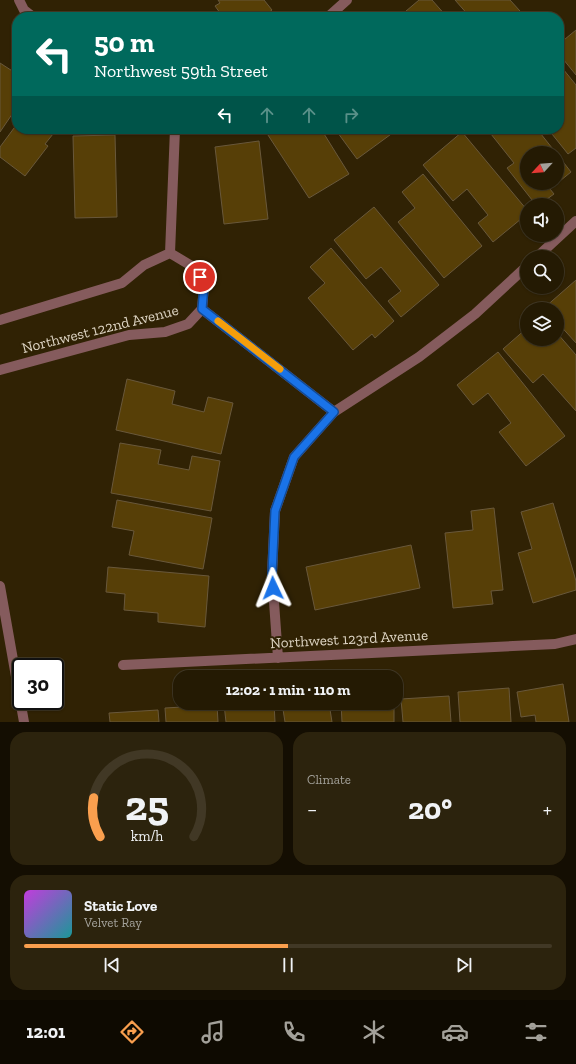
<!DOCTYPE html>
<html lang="en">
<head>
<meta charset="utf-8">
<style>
  :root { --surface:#241a03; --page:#2c230d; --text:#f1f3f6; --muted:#a3a19a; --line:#413825; --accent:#fa9f4e }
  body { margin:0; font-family:"Zilla Slab",serif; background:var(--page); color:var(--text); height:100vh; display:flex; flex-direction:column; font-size:15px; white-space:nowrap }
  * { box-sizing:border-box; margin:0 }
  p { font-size:13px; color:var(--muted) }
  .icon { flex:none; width:22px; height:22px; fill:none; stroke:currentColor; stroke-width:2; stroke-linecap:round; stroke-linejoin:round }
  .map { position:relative; height:722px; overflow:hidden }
  .drawer { display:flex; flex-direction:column; gap:10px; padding:10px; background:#140e02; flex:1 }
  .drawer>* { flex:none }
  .top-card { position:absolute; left:12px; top:12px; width:552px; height:122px; border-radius:16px; box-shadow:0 1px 3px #0004,0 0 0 1px var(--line); background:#00695c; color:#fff; overflow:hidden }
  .needle { width:26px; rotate:244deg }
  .fabs { position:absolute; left:520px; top:146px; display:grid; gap:8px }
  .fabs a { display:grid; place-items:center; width:44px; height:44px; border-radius:50%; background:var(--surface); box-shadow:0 1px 3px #0004,0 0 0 1px var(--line); font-size:20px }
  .speed { position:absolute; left:12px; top:658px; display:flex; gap:8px; font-size:20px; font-weight:700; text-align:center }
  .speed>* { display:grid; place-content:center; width:52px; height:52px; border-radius:50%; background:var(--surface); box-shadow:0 1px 3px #0004,0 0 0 1px var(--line); line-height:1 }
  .speed .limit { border:2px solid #111; border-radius:6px; background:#fff; color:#111 }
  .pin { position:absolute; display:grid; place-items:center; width:34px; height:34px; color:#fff; margin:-17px; border:2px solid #fff; border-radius:50%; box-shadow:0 1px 4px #0007 }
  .me { position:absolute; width:44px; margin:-22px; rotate:358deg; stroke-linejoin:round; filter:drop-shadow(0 0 3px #0008) }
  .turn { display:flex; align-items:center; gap:14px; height:84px; padding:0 16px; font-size:18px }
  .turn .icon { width:52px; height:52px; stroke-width:2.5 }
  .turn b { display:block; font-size:28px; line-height:34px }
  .lanes { display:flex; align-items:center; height:38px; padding:0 16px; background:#0003; justify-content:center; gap:20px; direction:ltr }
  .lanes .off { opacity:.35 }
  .big { font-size:30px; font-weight:700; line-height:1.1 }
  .drawer .card { flex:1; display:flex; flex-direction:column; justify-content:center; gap:6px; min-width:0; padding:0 14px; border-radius:16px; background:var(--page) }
  .drawer .dial { align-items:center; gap:0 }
  .dial svg { height:104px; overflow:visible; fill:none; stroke:var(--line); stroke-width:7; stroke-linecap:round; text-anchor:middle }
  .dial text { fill:var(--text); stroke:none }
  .song { display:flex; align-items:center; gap:12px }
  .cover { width:48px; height:48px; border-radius:6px; background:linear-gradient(135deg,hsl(290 70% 55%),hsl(180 70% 35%)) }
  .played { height:4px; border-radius:2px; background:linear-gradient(90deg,var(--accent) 50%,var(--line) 50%) }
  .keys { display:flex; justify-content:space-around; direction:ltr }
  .heat { display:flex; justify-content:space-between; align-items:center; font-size:22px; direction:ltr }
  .drawer .tiles { flex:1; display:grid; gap:10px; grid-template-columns:1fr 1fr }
  .card:last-child { grid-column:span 2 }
  .trip { position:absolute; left:173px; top:670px; width:230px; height:40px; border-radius:16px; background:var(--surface); box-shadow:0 1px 3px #0004,0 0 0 1px var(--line); font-weight:700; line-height:40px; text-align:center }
  .tab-bar { display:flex; height:64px; justify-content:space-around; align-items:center; background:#0e0a01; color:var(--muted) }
  .tab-bar .icon { width:28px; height:28px }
  .tab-bar .current { color:var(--accent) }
  .tab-bar b { font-size:18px; color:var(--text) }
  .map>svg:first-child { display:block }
</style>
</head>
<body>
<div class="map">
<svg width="576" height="722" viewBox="0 0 576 722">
  <rect width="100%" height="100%" fill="#302204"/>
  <path fill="#573f07" stroke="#69583b" d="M218,0H264L272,10L263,17H223L215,6L220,3Z
    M419,0H432L447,17H399Z
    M455,0H510L520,11L513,17H470Z
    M576,30V75L559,54V44Z
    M0,63L17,74V107L0,132Z
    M559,64L576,85V148L568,154L548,129H559Z
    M17,124V129H57L45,144L48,146L25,176L0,157V147Z
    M271,129H301L305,134L313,129H321L349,174L309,198L266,132Z
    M335,129H392L394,132L357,159Z
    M487,129H537L556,153H527V183H557V154L571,172L550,189L554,194L539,205H536L507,168L514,163Z
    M462,132L527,210V214L493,242L478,223L488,215L467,189L453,201L423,165Z
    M115,135L117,217L75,218L73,136Z
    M259,141L268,219L224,224L215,147Z
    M423,174L482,246L444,278L398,222L415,208L402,192Z
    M374,207L439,285L401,317L388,301L401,291L381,267L366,279L334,240Z
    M331,248L394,321L375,338L372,334L353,350L308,298L325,283L310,267Z
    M576,280V343L557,322V309L544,308Z
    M527,328V339H557V333L576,355V411L543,374L533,383L503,349Z
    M498,352L565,436L526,466L499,432L511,423L488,393L473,405L457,385Z
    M127,379L175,391L172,404L204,412L208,397L233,403L221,454L116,430Z
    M120,443L161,450L158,464L189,470L192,456L220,461L211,511L111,493Z
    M117,500L212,518L203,569L129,555L134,531L112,527Z
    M553,503L576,581V590L533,603L518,553L532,549L521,512Z
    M494,508L503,590L491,591L493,604L453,608L445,533L473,530L471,511Z
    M411,545L420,588L315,610L306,567Z
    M108,567L209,576L205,627L158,622V613L124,610L125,594L106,592Z
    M563,684L569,722H536L535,715L521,717L517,692Z
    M509,688L511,722H460L458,692Z
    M449,696L451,722H403L401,699Z
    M239,703H274L275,722H226L224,704Z
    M282,703H329L332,722H285Z
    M341,703H394V722H342Z
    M217,705L218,722H166L165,708Z
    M158,710L159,722H110L109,713Z"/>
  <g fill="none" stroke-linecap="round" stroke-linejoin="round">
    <path stroke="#855b5d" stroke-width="10" d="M19,0L24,10L33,17
      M328,17L347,0
      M170,253L175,129
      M170,253L195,268L204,286L202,309
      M537,257L576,221
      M202,309L334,412
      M0,320L122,283L144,265L170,253
      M0,370L129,335L165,332L188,324L202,309
      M0,586L24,722
      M278,658L272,574L275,511L294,457L334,412L419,357L475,314L527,266
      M123,665L555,644L576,639"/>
  </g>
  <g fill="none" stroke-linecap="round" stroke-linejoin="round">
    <g stroke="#114b97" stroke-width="10">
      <path id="route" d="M200,277L204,286L202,309L334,412L294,457L275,511L272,574L273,588"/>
    </g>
    <use href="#route" stroke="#1a73e8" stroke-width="7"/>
    <path stroke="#f59e0b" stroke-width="7" d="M218,321L280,369"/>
  </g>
  <g text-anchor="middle" stroke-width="4" stroke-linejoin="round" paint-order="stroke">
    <g font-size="15" fill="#ddd4c3" stroke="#302204">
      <text transform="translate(100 329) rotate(-14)" y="5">Northwest 122nd Avenue</text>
      <text transform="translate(349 639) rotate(-3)" y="5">Northwest 123rd Avenue</text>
    </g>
  </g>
</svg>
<div class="fabs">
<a><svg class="needle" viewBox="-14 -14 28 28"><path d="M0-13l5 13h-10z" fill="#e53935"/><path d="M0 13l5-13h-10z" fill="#a3a19a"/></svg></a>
<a><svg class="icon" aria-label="sound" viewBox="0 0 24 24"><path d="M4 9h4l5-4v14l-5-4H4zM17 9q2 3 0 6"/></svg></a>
<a><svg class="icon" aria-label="search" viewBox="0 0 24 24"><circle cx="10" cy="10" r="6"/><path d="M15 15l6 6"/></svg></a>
<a><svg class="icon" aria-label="layers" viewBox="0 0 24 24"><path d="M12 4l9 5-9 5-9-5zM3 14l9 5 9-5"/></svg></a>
</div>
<div class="speed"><div class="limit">30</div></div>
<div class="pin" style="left:200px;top:277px;background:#d93025"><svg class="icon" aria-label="arrive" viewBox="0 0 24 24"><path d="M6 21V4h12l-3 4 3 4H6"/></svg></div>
<svg class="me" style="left:273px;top:588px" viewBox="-20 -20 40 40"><path d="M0-17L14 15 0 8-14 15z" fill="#1a73e8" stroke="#fff" stroke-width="4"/></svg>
<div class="trip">12:02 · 1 min · 110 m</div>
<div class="top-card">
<div class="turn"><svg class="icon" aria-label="left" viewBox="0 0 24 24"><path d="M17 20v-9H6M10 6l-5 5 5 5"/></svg><div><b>50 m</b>Northwest 59th Street</div></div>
<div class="lanes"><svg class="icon" aria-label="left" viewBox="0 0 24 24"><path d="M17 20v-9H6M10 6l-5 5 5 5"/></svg><svg class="icon off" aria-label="ahead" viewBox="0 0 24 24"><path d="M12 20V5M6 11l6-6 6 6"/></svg><svg class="icon off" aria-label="ahead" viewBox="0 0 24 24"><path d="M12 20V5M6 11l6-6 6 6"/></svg><svg class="icon off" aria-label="right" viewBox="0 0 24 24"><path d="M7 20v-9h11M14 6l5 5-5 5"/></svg></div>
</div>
</div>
<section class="drawer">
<div class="tiles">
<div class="card dial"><svg viewBox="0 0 100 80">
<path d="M14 69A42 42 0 1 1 86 69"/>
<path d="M14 69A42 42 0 0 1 9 39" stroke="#fa9f4e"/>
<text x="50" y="56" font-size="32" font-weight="700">25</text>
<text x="50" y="72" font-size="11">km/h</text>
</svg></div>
<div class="card"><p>Climate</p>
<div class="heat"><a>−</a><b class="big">20°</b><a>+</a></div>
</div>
<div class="card">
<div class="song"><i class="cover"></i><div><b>Static Love</b><p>Velvet Ray</p></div></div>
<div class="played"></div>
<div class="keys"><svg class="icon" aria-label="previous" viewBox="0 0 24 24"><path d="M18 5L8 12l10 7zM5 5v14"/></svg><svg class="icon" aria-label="pause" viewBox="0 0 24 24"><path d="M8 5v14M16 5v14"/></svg><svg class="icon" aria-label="next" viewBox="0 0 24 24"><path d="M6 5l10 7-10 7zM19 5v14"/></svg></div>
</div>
</div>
</section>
<nav class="tab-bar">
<b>12:01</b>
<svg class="icon current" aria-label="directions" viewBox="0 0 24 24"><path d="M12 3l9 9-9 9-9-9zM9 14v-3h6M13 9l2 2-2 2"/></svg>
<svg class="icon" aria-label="music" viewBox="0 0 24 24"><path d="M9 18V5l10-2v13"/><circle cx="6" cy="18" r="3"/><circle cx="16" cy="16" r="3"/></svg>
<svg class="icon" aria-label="phone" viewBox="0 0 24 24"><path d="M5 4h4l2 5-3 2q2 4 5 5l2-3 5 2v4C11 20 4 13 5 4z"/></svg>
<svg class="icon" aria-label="climate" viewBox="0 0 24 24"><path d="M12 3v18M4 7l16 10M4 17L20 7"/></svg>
<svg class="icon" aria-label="car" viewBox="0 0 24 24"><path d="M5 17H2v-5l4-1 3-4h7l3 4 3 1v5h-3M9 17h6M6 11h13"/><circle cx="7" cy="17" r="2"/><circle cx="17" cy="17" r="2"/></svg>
<svg class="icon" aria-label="filters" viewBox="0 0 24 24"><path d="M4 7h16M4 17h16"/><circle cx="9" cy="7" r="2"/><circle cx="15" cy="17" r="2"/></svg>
</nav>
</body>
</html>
